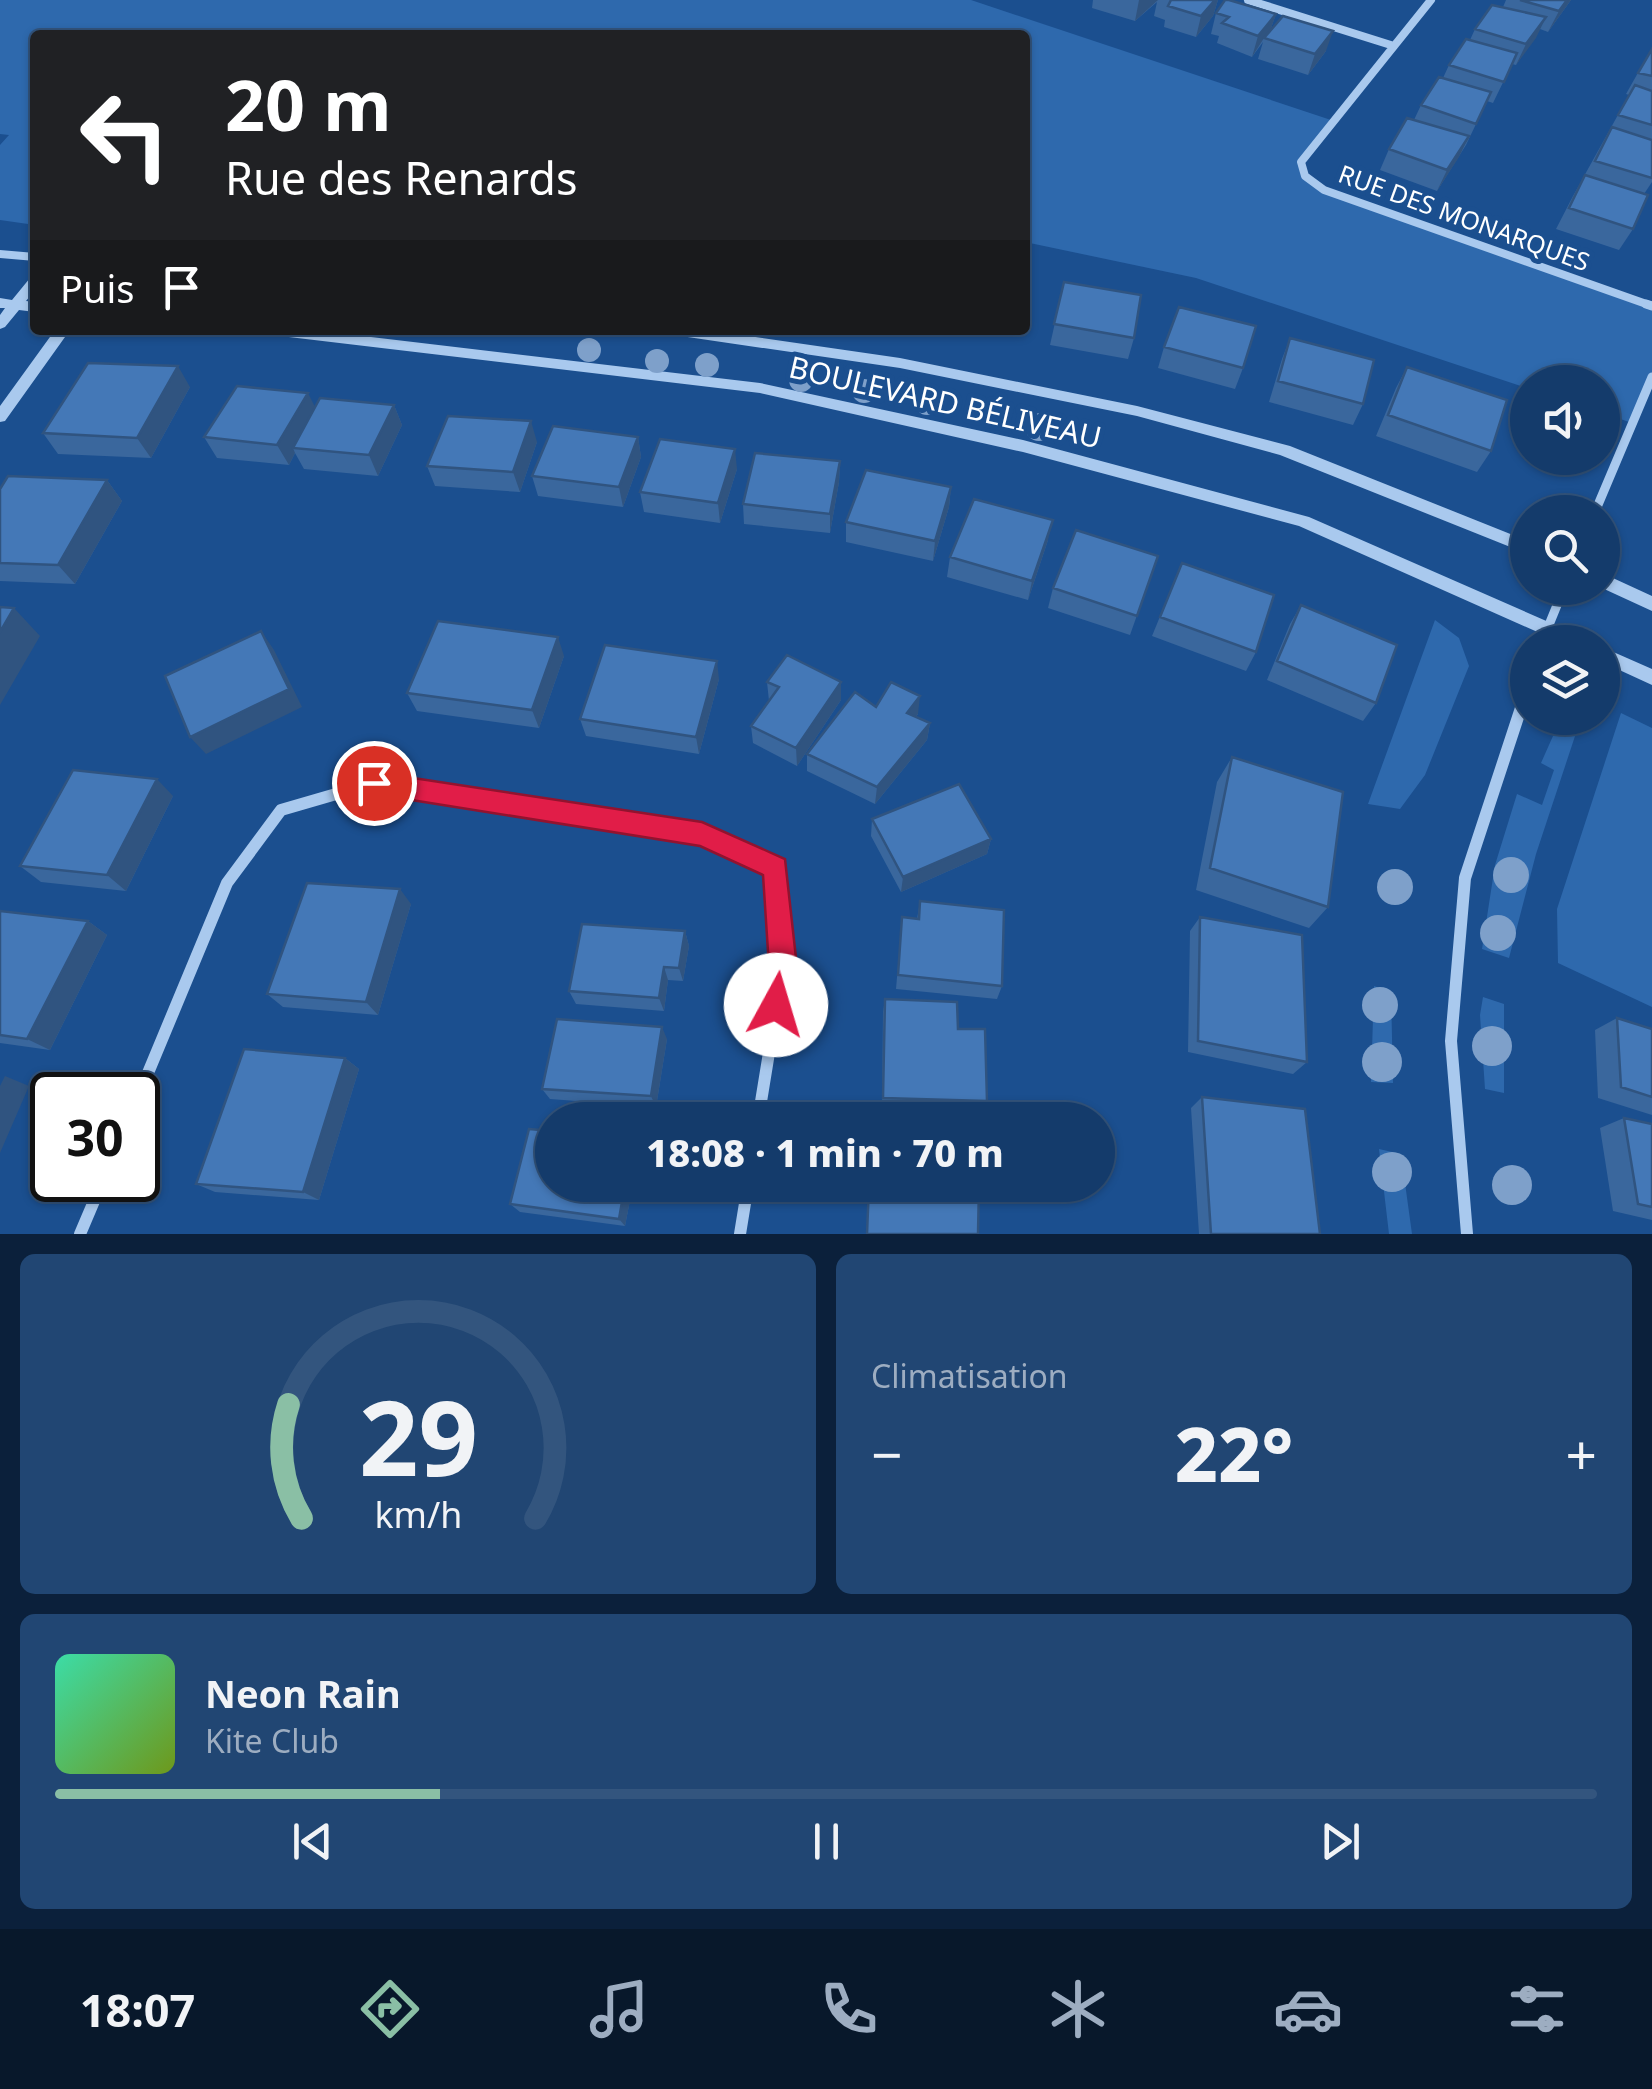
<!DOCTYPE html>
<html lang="fr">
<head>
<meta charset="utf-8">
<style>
  :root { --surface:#143b6b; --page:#214673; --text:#f1f3f6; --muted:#9dadc1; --line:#33557e; --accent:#8abfa5 }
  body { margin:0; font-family:"Noto Sans",sans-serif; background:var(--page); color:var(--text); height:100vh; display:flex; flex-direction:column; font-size:38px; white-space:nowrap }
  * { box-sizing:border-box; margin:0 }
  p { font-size:32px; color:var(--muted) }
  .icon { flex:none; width:55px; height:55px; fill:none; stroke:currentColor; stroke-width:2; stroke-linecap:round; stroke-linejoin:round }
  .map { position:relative; height:1234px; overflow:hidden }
  .sheet { display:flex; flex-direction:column; gap:20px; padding:20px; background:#0b203b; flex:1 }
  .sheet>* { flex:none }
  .top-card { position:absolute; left:30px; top:30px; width:1000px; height:305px; border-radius:10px; box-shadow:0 2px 8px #0004,0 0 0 2px var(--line); background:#202124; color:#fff; overflow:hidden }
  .controls { position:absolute; left:1510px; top:365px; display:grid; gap:20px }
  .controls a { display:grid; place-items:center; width:110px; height:110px; border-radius:50%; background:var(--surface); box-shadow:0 2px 8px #0004,0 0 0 2px var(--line); font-size:50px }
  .speed { position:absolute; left:30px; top:1072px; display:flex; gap:20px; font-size:50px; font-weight:700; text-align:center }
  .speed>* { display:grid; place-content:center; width:130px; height:130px; border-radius:50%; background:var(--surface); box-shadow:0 2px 8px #0004,0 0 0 2px var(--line); line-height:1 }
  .speed .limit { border:5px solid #111; border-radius:15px; background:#fff; color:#111 }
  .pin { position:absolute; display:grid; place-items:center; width:85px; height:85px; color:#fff; margin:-42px; border:5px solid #fff; border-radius:50%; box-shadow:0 2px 10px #0007 }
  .me { position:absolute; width:110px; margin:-55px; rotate:6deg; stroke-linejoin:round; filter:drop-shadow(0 0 8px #0008) }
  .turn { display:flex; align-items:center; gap:35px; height:210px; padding:0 30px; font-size:45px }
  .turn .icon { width:130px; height:130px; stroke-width:2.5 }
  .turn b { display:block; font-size:70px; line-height:85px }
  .then { display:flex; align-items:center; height:95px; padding:0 30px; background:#0003; gap:20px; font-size:38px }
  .big { font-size:75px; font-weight:800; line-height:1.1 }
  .sheet .widget { flex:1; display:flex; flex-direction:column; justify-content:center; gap:15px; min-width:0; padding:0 35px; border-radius:15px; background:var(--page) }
  .sheet .dial { align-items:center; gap:0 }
  .dial svg { height:260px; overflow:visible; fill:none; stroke:var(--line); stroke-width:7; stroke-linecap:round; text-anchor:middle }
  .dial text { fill:var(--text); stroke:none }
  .song { display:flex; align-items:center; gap:30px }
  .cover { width:120px; height:120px; border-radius:15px; background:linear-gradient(135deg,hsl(160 70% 55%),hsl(80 70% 35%)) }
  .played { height:10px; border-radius:5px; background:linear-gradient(90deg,var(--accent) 25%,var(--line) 25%) }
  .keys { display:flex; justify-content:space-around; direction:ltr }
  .heat { display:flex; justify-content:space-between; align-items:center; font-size:55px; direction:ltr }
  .sheet .tiles { flex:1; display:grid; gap:20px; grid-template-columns:1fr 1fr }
  .widget:last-child { grid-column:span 2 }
  .trip { position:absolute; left:535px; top:1102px; width:580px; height:100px; border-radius:50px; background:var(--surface); box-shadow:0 2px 8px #0004,0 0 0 2px var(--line); font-weight:800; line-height:100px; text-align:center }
  .dock { display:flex; height:160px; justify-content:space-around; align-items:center; background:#08182b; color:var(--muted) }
  .dock .icon { width:70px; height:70px }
  .dock .active { color:var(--accent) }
  .dock b { font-size:45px; color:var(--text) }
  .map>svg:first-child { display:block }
</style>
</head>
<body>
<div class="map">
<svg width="1652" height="1234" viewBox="0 0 1652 1234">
  <rect width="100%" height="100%" fill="#1b4f8f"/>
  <path fill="#2e69ad" d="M0,0H971L1334,121L1301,161L1305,177L1324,190L1652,306V381L1632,423L1603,413L1602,382H1528L1527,388L1196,278L1025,242V35H35V225L0,220V145L9,135L0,134Z
    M1435,620L1459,638L1469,666L1425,775L1400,809L1368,804Z
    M1621,713L1652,728V1007L1558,963L1557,909Z
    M1561,718H1581L1536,854L1509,958L1482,949L1495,865L1517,794L1542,805L1554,770L1541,763Z
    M1374,986L1391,992L1393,1083L1371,1082Z
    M1483,997L1504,1004V1093L1485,1089L1480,1015Z
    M1379,1149L1401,1154L1412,1234H1389Z"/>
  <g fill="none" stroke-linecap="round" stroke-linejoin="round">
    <path stroke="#a9c9ee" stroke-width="8" d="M1248,0L1394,46
      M1431,0L1301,162L1305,176L1324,190L1652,306"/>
    <path stroke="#a9c9ee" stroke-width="9" d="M1646,304L1652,306
      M1595,512L1652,377
      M1542,642L1564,588
      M1521,708L1528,687"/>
    <path stroke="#a9c9ee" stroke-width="12" d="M138,1097L227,883L281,810L374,783L702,834L776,868L783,967L758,1120
      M80,1234L103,1180
      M740,1234L748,1185
      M1467,1234L1451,1041L1465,878L1522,705"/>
    <path fill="#a9c9ee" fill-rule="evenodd" d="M0,250L35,253V261L0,258Z
      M35,277V290L26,301L35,302V312L19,310L5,327L0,329V315L5,308H0V298L12,300L30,278Z
      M55,330H70L5,421L0,422V406Z
      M265,330H312L760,383L1023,440L1309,517L1583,637L1586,642H1560L1299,526L1023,452L760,393L272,335Z
      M667,330H707L900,358L1137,406L1290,446L1528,541V554L1280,455L1137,416L900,368L674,335Z
      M1602,573L1652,596V611L1602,588Z
      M1602,647L1652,669V685L1602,662Z"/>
  </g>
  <g fill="#7ea0ca">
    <circle cx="589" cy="350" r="12"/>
    <circle cx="657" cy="361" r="12"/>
    <circle cx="707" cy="365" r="12"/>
    <circle cx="801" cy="380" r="12"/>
    <circle cx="864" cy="391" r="12"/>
    <circle cx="927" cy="403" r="12"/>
    <circle cx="1039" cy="427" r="14"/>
    <circle cx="1511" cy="875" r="18"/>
    <circle cx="1395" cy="887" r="18"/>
    <circle cx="1498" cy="933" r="18"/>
    <circle cx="1380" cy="1005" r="18"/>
    <circle cx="1492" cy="1046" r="20"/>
    <circle cx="1382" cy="1062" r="20"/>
    <circle cx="1392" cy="1172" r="20"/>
    <circle cx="1512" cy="1185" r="20"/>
  </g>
  <path fill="#3a679d" d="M1093,0H1218L1213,16L1196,37L1164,27L1165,20L1154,16L1157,2L1135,21L1092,8Z
    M1506,0H1571L1548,32L1540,29L1516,65L1512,64L1493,103L1487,101L1466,145L1437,191L1380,170L1389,149L1414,120L1421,105L1443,78L1449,65L1470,40L1475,29L1503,7Z
    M1216,13L1276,14L1270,31L1326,51L1308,75L1258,59L1263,42L1252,57L1217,43L1219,36L1211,34Z
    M1652,48V182L1644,194L1633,229L1619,250L1556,229L1573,196L1629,95L1626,94Z
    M1064,282L1134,338L1128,359L1050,345Z
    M1290,338L1363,404L1353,425L1269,402L1282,359Z
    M1164,347L1243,368L1235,389L1158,368Z
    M1407,367L1491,451L1477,472L1376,436L1396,388Z
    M190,387L151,458L58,454L43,433Z
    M394,405L402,425L378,476L304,469L295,453L289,465L217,458L204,437L315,408Z
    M638,437L641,457L623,507L538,496L532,476Z
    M537,442L520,492L435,486L427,466Z
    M840,461L839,482L830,533L744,524L743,504Z
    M737,469L720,523L644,512L640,492Z
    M107,480L122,501L75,584L0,581V489Z
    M951,487L949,507L933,561L846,542V522Z
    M1048,540L1028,600L947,577L950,557Z
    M1158,556L1130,635L1048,608L1053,588Z
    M1182,563L1256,652L1246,671L1152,636Z
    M1301,605L1376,703L1363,721L1267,680L1290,624Z
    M564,656L539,728L417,711L407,693Z
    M719,679L699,754L586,736L580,719Z
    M767,682H841V700L797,766L753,743L751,726L769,701Z
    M876,707L918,714L916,717L930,723L927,740L875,804L807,771V754Z
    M1232,757L1328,907L1309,928L1196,890L1217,782Z
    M173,796L126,891L41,882L20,866Z
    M872,819L991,839L987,854L901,892L871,836Z
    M920,901L1002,986L997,999L896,989L902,917L917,919Z
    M411,904L378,1015L283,1007L267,994Z
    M0,911L88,921L107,935L50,1050L0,1043Z
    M1200,917L1307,1062L1293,1074L1188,1052L1190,931Z
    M685,931L689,946L683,981L668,980L664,1011L576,1004L569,991Z
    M885,999L958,1029L987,1101L983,1111L882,1108L883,1012Z
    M1617,1018L1652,1029V1115L1598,1098L1595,1030Z
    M667,1039L656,1107L550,1099L542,1089Z
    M345,1058L359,1069L319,1200L215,1192L196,1184Z
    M1202,1097L1320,1234H1199L1191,1108Z
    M1624,1118L1652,1124V1220L1613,1211L1600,1128Z
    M633,1185L625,1226L520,1212L510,1204Z"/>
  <path fill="#305480" d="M1139,0H1158L1135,21Z
    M1215,0H1218L1213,16L1196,37L1201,16Z
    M1567,0H1571L1548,32L1559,11Z
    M1276,14L1269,34L1264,38L1252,57L1258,36Z
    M1546,17L1536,38L1516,65L1526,44Z
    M1333,31L1326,51L1308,75L1315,54Z
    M1469,136L1459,157L1437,191L1447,170Z
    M178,366L190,387L151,458L137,438Z
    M308,393L318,413L293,448L295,453L289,465L277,445Z
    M394,405L402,425L378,476L369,455Z
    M531,421L537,442L520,492L513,472Z
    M638,437L641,457L623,507L619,487Z
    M735,449L737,469L720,523L718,503Z
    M840,461L839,482L830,533V514Z
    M107,480L122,501L75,584L58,565Z
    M951,487L949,507L933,561L935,541Z
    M1053,520L1048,540L1028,600L1032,581Z
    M14,608L40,636L0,705V632Z
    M261,631L274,650L302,707L206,754L190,737Z
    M558,637L564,656L539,728L532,710Z
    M717,661L719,679L699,754L696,737Z
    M841,682V700L797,766L796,748Z
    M920,696L918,714L905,730L907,713Z
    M930,723L927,740L875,804L877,787Z
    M157,779L173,796L126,891L107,875Z
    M991,839L987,854L901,892L903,877Z
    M400,889L411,904L378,1015L366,1002Z
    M88,921L107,935L50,1050L27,1039Z
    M685,931L689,946L683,981L679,968Z
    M664,967L668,980L664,1011L659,998Z
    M662,1027L667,1039L656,1107L651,1096Z
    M345,1058L359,1069L319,1200L303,1192Z
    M5,1076L29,1086L0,1153V1086Z
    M625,1185H633L625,1226L619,1219Z"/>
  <path fill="#4478b7" stroke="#305480" stroke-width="2.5" d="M1171,0H1215L1201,16L1168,6Z
    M1225,0H1229L1276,14L1258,36L1222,23L1229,17L1216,13Z
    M1520,0H1567L1559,11Z
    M1492,5L1546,17L1526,44L1475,29Z
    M1283,16L1333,31L1315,54L1264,38Z
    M1466,39L1517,53L1504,82L1449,65Z
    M1652,49V76L1638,73Z
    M1439,77L1491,92L1476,124L1421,105Z
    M1635,85L1652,91V125L1618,115Z
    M1407,118L1469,136L1447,170L1389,149Z
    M1612,127L1652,140V178L1595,161Z
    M1585,175L1648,195L1633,229L1569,208Z
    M1064,282L1141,295L1134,338L1054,324Z
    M1179,307L1256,326L1243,368L1164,347Z
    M1290,338L1374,360L1363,404L1278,381Z
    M88,363L178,366L137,438L43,433Z
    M1407,367L1507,400L1491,451L1388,415Z
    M237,386L308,393L277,445L204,437Z
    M320,398L394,405L369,455L293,448Z
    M448,416L531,421L513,472L427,466Z
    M553,426L638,437L619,487L532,476Z
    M660,439L735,449L718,503L640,492Z
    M755,453L840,461L830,514L743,504Z
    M866,470L951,487L935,541L846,522Z
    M8,476L107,480L58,565L0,563V489Z
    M974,499L1053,520L1032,581L950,557Z
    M1076,530L1158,556L1137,616L1053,588Z
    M1182,563L1274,595L1256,652L1160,617Z
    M1301,605L1397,645L1376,703L1277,661Z
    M0,607L14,608L0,632Z
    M438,621L558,637L532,710L407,693Z
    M261,631L289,689L190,737L165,676Z
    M605,645L717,661L696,737L580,719Z
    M787,655L841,682L796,748L751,726L779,687L767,682Z
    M891,682L920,696L907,713L930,723L877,787L807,754L855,692L876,707Z
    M1232,757L1343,792L1328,907L1210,868Z
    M73,770L157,779L107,875L20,866Z
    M959,784L991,839L903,877L872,819Z
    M307,883L400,889L366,1002L267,994Z
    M920,901L1004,910L1002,986L898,975L902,917L919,919Z
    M0,911L88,921L27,1039L0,1035Z
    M1200,917L1302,935L1307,1062L1198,1041Z
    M582,924L685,931L679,968L664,967L659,998L569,991Z
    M885,999L957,1002L958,1029H985L987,1101L883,1098Z
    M1617,1018L1652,1029V1097L1621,1087Z
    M557,1019L662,1027L651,1096L542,1089Z
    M244,1049L345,1058L303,1192L196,1184Z
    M1202,1097L1305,1109L1320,1234H1211Z
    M1624,1118L1652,1124V1207L1638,1204Z
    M529,1129L552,1131V1185H625L619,1219L510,1204Z
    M869,1185H979L978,1234H867Z"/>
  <path fill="#e11d48" stroke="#92132f" stroke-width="2.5" d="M374,772L702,822L785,859L797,967L787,1015L776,1019L766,1015L762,1005L769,967L763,875L700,846L374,794L365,791L361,783L365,775Z"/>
  <g text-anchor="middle" stroke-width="10" stroke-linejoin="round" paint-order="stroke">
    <g font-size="25" fill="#fff" stroke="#1b4f8f">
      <text transform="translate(1464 218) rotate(20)" y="9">RUE DES MONARQUES</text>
    </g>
    <g font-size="30" fill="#fff" stroke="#1b4f8f">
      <text transform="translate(945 403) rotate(13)" y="10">BOULEVARD BÉLIVEAU</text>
    </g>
  </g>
</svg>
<div class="controls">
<a><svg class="icon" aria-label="sound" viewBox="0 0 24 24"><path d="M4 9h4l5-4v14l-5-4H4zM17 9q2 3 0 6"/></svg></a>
<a><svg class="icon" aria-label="search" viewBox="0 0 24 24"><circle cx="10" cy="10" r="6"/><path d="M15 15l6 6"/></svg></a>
<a><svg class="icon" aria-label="layers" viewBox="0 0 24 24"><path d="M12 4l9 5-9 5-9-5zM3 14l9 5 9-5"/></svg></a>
</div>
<div class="speed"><div class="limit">30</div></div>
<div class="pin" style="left:374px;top:783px;background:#d93025"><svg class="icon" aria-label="arrive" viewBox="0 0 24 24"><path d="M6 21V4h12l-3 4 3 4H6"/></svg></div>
<svg class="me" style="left:776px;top:1005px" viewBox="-20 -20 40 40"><circle r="19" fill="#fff"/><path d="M0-13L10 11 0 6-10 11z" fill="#e11d48"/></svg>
<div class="trip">18:08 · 1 min · 70 m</div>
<div class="top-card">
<div class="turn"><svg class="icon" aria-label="left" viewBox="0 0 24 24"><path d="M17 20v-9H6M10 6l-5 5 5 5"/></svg><div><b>20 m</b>Rue des Renards</div></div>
<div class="then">Puis<svg class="icon" aria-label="arrive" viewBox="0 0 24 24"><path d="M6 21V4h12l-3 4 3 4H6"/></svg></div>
</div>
</div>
<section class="sheet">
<div class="tiles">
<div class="widget dial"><svg viewBox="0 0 100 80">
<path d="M14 69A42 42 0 1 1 86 69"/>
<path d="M14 69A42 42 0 0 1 10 34" stroke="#8abfa5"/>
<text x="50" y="56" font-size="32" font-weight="700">29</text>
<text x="50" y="72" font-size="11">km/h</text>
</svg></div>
<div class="widget"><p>Climatisation</p>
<div class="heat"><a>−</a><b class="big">22°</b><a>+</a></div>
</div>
<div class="widget">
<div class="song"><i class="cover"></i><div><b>Neon Rain</b><p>Kite Club</p></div></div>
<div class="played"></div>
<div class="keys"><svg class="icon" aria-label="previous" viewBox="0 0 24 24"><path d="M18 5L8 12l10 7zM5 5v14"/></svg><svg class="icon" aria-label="pause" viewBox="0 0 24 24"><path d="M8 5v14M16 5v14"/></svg><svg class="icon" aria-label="next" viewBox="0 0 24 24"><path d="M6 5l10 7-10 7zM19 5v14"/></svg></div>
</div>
</div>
</section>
<nav class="dock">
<b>18:07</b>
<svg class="icon active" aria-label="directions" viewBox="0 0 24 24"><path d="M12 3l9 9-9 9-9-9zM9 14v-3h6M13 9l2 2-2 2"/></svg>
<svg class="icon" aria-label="music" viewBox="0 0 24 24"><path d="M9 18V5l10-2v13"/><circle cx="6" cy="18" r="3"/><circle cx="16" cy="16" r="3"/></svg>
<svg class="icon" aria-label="phone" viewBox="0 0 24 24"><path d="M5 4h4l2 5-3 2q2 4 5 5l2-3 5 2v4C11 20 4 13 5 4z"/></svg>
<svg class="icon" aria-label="climate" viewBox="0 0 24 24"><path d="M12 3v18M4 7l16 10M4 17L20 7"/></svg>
<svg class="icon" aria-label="car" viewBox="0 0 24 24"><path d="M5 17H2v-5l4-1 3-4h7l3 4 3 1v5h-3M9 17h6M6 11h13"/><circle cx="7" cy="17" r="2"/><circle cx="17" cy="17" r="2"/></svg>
<svg class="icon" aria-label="filters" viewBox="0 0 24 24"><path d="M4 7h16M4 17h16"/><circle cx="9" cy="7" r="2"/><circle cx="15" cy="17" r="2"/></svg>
</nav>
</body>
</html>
